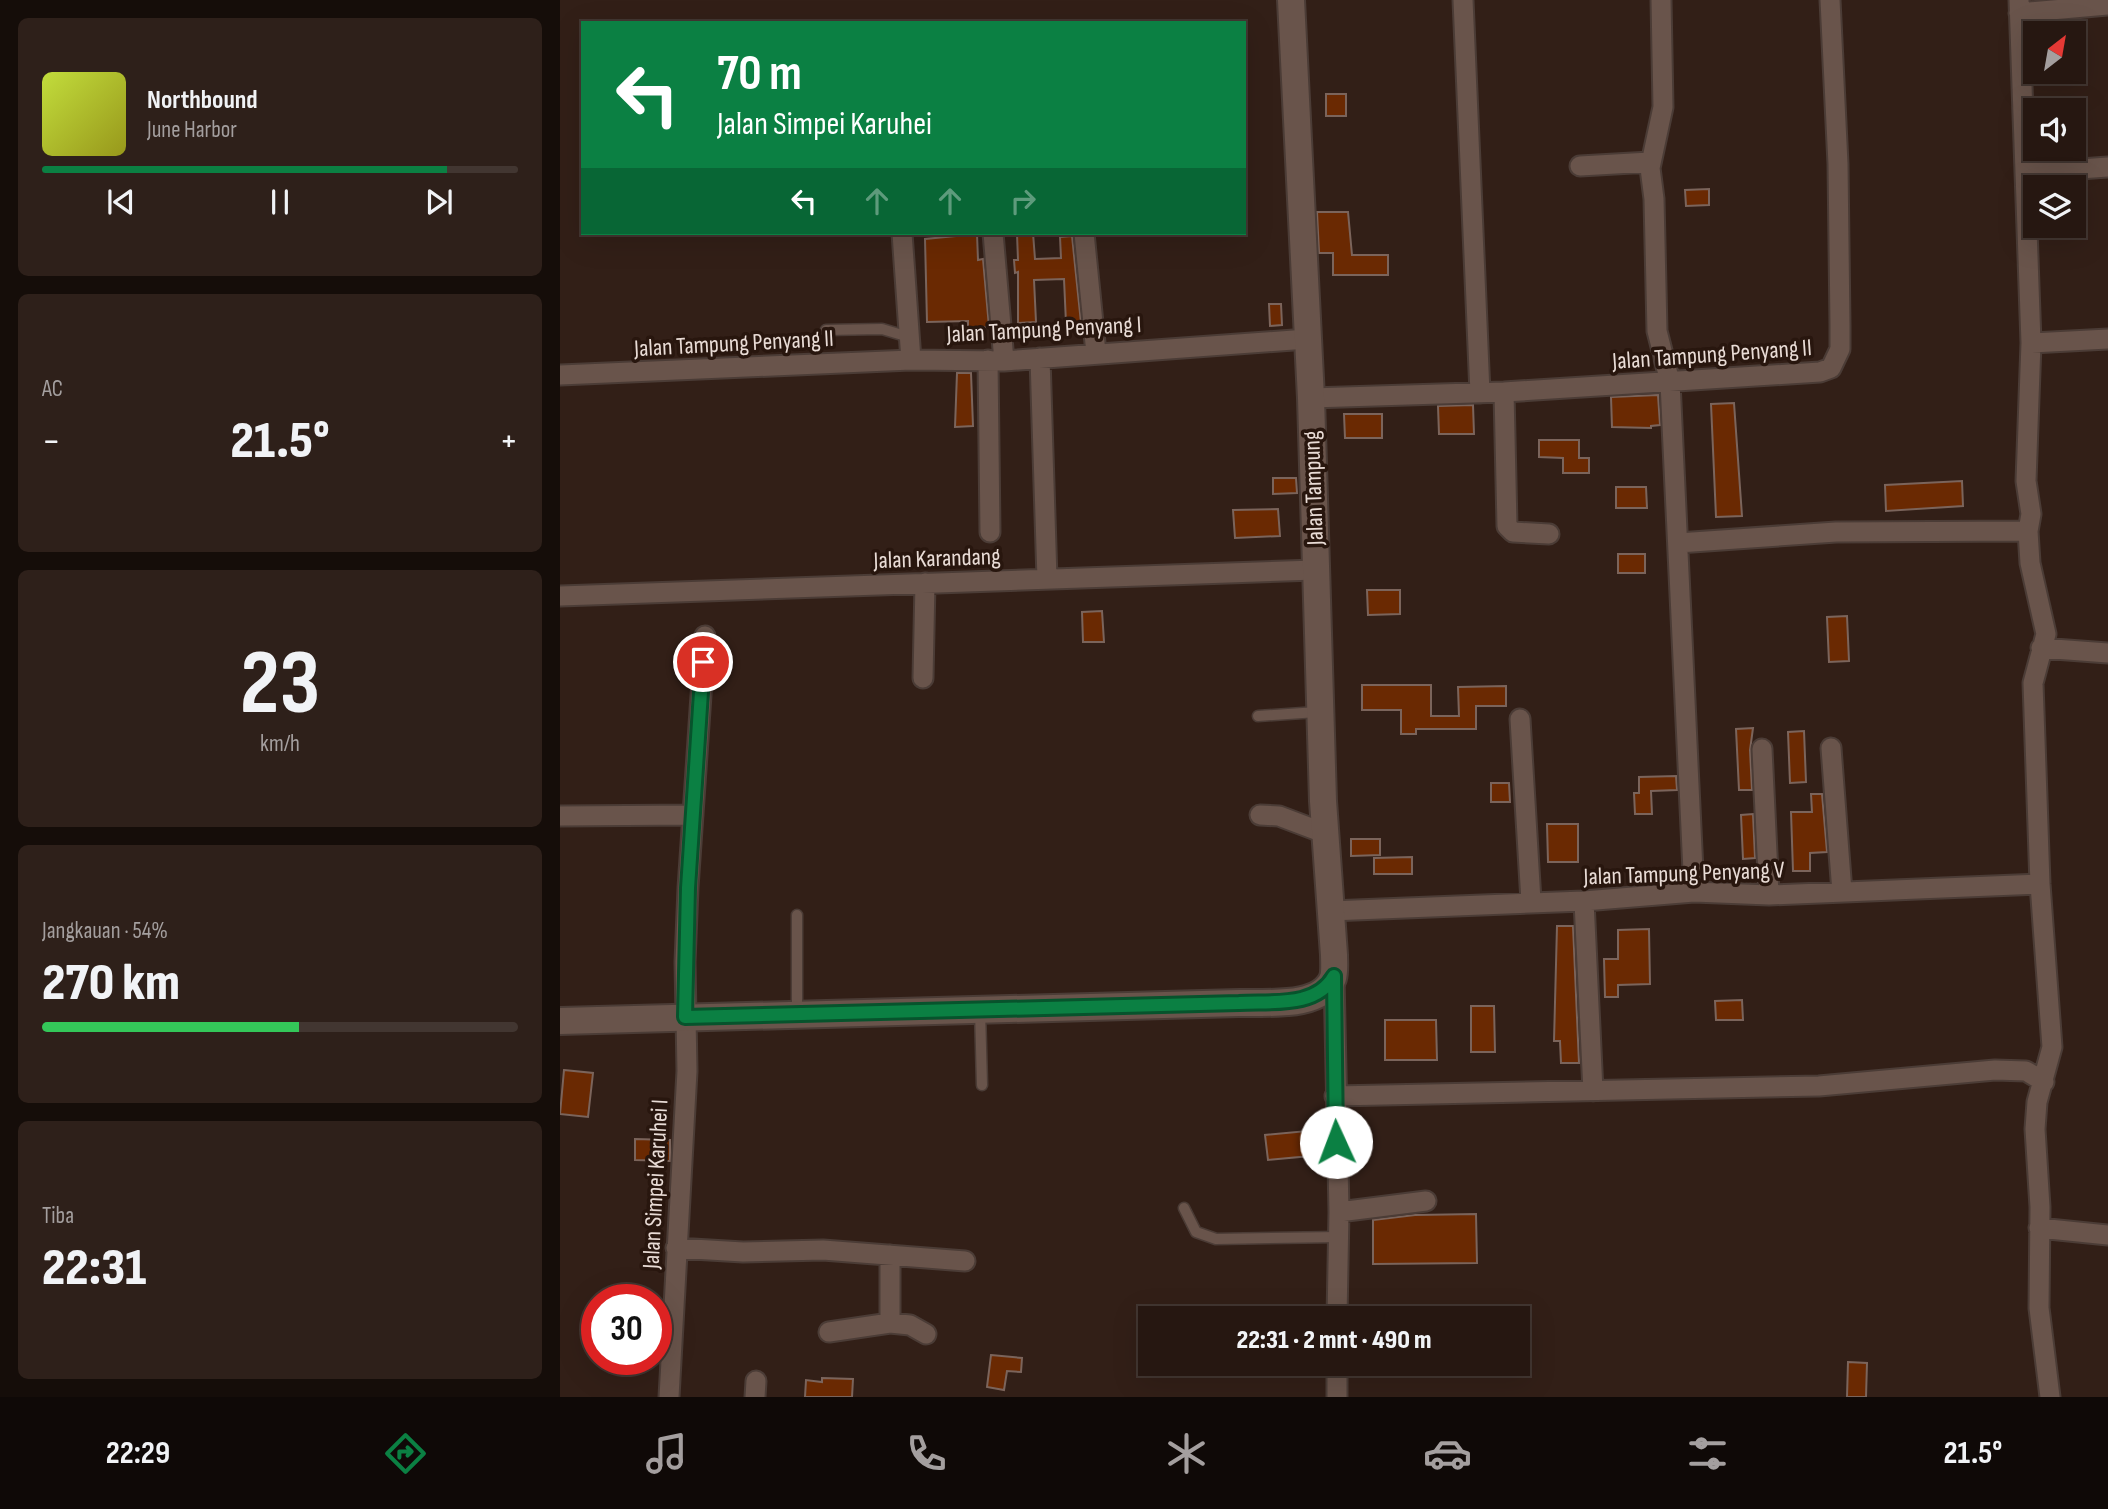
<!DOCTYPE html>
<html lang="id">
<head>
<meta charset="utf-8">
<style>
  :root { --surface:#261711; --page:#2e201a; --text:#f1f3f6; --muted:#a49f9f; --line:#423631; --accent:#0b8043 }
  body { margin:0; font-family:"Sofia Sans Condensed",sans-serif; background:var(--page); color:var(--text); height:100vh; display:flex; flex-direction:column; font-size:26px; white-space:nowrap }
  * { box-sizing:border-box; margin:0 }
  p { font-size:23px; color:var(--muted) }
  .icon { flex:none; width:38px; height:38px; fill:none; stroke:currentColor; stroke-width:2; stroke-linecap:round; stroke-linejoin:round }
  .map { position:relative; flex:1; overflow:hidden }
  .panel { display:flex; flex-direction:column; gap:18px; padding:18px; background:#150d09; width:560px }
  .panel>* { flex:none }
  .banner { position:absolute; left:21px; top:21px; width:665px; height:214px; border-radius:0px; box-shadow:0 7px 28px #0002,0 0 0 2px var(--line); background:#0b8043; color:#fff; overflow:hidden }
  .needle { width:46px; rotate:31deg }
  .controls { position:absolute; left:1463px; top:21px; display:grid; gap:14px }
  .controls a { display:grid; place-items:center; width:63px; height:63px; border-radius:0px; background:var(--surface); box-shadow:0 7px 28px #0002,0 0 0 2px var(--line); font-size:35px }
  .speed { position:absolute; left:21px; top:1284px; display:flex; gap:14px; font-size:35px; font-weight:700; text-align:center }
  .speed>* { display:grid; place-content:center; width:91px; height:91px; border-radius:50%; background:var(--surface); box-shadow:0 7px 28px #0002,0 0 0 2px var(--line); line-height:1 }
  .speed .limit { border:10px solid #d22; background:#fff; color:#111 }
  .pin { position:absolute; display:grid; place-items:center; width:60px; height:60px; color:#fff; margin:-30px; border:4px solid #fff; border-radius:50%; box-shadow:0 2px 7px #0007 }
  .me { position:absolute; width:77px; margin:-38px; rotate:358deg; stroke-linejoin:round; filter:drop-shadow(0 0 5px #0008) }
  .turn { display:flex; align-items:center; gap:24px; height:147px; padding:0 21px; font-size:32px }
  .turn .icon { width:91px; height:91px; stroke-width:2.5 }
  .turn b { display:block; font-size:49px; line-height:60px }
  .lanes { display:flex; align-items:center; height:66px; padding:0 21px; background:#0003; justify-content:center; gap:35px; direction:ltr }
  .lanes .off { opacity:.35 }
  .big { font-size:52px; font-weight:800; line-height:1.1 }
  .panel .widget { flex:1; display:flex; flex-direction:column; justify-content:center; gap:10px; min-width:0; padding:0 24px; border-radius:10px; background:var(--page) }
  .panel .dial { align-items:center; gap:0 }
  .dial b { font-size:91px; line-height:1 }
  .song { display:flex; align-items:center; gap:21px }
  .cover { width:84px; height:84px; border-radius:10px; background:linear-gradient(135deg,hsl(70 70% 55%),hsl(60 70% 35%)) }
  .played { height:7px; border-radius:4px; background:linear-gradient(90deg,var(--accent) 85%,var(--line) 85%) }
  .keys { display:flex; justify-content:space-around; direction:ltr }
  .heat { display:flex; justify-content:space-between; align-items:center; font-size:38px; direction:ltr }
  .charge { height:10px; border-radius:5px; background:linear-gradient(90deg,#34c759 54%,var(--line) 0) }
  .trip { position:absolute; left:578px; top:1306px; width:392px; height:70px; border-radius:0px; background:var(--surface); box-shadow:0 7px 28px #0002,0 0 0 2px var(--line); font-weight:800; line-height:70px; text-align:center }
  .tabs { display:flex; height:112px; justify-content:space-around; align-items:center; background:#0f0907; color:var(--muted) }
  .tabs .icon { width:49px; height:49px }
  .tabs .selected { color:var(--accent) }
  .tabs b { font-size:32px; color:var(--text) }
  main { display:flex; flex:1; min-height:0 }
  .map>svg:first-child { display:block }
</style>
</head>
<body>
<main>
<section class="panel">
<div class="widget">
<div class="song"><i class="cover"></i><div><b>Northbound</b><p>June Harbor</p></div></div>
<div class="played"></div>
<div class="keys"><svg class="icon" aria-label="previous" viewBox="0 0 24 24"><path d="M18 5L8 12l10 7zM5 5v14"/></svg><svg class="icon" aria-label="pause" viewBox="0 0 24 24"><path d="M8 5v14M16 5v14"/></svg><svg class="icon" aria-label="next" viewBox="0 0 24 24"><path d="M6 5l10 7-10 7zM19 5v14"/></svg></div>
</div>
<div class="widget"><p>AC</p>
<div class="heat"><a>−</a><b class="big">21.5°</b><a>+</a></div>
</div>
<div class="widget dial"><b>23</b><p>km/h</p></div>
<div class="widget"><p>Jangkauan · 54%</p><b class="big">270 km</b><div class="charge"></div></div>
<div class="widget"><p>Tiba</p><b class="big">22:31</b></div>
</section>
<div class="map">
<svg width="1548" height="1397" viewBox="0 0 1548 1397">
  <rect width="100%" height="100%" fill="#321f17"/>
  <path fill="#6a2902" stroke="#7b645b" stroke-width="2" d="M766,94H786V116H766Z
    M1149,189V205L1126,206L1125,190Z
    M757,212H788L792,255H828V275H773V253H759Z
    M473,233L475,259L501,258L500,237L512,236L521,323H506L504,279L474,280L476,322L458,323V272L455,273L454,260H458L457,234Z
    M417,234L418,260L423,259L429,327L408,328V321L367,322L365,239Z
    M709,304H721L722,325L710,326Z
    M397,373H411L413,426L395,427Z
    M1098,395L1100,425L1091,426V428L1052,427L1051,397Z
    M1174,403L1182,516L1156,517L1151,404Z
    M913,405L914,434H879L878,406Z
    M784,414H822V438H785Z
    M979,440H1019V458H1029V473H1003V458L979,457Z
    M713,478H736L737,493L713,494Z
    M1402,481L1403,506L1326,511L1325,485Z
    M1056,487H1086L1087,508H1056Z
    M718,509L720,536L675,538L673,510Z
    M1058,554H1085V573H1058Z
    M807,590H840V614L808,615Z
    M542,611L544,642H523L522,612Z
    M1287,616L1289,661L1269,662L1267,617Z
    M802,685H871V716H899L898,687L946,686V706H916V729H856V734H841V710H802Z
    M1193,728L1190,750L1192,790H1179L1176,729Z
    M1244,731L1246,782L1230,783L1228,732Z
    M1116,776L1117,790L1091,791L1092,814H1075L1074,793H1079V777Z
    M931,783H949L950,802H931Z
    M1251,794H1262L1267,852L1250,853V871H1233L1231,812H1252Z
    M1193,814L1195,858L1183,859L1181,815Z
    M987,824H1018V862H988Z
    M791,839H820V855L791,856Z
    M852,857V874H814V858Z
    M997,926H1013L1019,1063H1001L1000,1041H994Z
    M1089,929L1090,984L1058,985V997H1045L1044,959H1058V930Z
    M1182,1000L1183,1020H1156L1155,1001Z
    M911,1006H934L935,1052H911Z
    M825,1020H876L877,1060H825Z
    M4,1070L33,1073L28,1117L0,1114Z
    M747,1131L750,1156L708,1160L705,1135Z
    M75,1139L110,1140V1161L75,1160Z
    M916,1214L917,1263L813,1264V1220L855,1215Z
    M431,1355L462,1358L461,1372L447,1371L444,1390L427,1387Z
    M1288,1362L1307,1363L1306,1397H1287Z
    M262,1378L293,1379L292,1397H245L246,1380L262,1382Z"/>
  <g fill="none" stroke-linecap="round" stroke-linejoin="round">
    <g stroke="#4b3c36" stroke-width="13">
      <path id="service" d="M266,330L322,329L349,337
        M698,716L757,712
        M237,915V1013
        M420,1010L422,1085
        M624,1208L636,1232L656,1239L779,1237"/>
    </g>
    <g stroke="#4b3c36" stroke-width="23">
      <path id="minor" d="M903,0L920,393
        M1101,0L1103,107L1090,168L1094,199L1097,331L1110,382L1134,892
        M1459,0L1471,343L1466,481L1471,514L1468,531L1470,563L1486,634L1473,683L1480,884L1492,1047L1477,1102L1475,1129L1480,1207L1479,1308L1490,1397
        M1459,13L1548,5
        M1020,166L1090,162
        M1466,173L1548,167
        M342,233L351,360L444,361L747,339
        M433,233L444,361
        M524,233L536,353
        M1471,343L1548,339
        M480,358L487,579
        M428,360L430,532
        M0,375L351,360
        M944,392L947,526L953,532L989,534
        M751,398L944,392L1260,372L1271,368L1280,349V325L1278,164L1270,0
        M1118,543L1276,532L1468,531
        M0,596L755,570
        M1481,648L1548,653
        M363,678L365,583
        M960,719L971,901
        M1271,748L1282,892
        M1202,749L1209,895
        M700,815L719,816L764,833
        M0,816L133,815
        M1024,901L1033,1091
        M770,911L1024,901L1134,892L1209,895L1480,884
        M774,976L779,1212L777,1318
        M775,1096L1259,1086L1435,1070L1466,1071L1484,1082
        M779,1212L866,1201
        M1479,1228L1548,1235
        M116,1248L183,1252L263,1250L405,1261
        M330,1323L350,1325L366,1334
        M269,1332L330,1323V1255
        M777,1363V1397
        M109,1397L127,1071L125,962L128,888L145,636
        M195,1397L196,1381"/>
    </g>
    <g stroke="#4b3c36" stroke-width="30">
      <path id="secondary" d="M0,1021L679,1003C706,1002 761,1009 773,978C775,971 774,962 774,955L763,801L751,398L731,0"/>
    </g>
    <use href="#service" stroke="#69544b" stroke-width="10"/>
    <use href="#minor" stroke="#69544b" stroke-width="19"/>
    <use href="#secondary" stroke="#69544b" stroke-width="26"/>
  </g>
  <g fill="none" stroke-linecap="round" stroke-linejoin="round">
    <g stroke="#07532c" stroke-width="18">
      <path id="route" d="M143,662L128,888L125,1017L679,1003C712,1001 756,1008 774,976L776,1142"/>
    </g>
    <use href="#route" stroke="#0b8043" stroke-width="12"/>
  </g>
  <g text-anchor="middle" stroke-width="7" stroke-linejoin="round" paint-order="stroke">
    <g font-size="24" fill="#e9dcd6" stroke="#28160e">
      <text transform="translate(484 329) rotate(-3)" y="8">Jalan Tampung Penyang I</text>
      <text transform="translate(174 343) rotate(-3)" y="8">Jalan Tampung Penyang II</text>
      <text transform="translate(1152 354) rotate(-4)" y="8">Jalan Tampung Penyang II</text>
      <text transform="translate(753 488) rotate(-92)" y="8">Jalan Tampung</text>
      <text transform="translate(377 558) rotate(-2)" y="8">Jalan Karandang</text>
      <text transform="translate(1124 873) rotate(-2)" y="8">Jalan Tampung Penyang V</text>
      <text transform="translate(95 1184) rotate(-87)" y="8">Jalan Simpei Karuhei I</text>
    </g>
  </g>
</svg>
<div class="controls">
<a><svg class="needle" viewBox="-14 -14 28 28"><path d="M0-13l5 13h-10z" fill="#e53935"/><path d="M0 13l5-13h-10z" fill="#a49f9f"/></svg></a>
<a><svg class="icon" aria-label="sound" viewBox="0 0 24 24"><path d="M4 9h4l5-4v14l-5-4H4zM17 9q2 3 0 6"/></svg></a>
<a><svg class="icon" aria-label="layers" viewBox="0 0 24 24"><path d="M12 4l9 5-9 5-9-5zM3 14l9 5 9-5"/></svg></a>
</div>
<div class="speed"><div class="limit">30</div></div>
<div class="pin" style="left:143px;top:662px;background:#d93025"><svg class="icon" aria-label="arrive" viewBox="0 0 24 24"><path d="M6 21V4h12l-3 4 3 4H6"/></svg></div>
<svg class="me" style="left:776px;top:1142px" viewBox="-20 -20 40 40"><circle r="19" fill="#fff"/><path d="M0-13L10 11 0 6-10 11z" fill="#0b8043"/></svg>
<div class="trip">22:31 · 2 mnt · 490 m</div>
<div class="banner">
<div class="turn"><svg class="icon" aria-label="left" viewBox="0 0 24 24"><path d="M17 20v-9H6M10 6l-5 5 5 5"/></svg><div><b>70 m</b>Jalan Simpei Karuhei</div></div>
<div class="lanes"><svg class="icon" aria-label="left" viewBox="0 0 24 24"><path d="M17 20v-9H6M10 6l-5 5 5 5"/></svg><svg class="icon off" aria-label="ahead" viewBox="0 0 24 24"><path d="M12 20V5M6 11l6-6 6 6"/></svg><svg class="icon off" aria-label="ahead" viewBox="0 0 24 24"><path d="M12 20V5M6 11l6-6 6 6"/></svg><svg class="icon off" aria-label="right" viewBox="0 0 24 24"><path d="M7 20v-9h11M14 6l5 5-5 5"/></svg></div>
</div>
</div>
</main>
<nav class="tabs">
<b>22:29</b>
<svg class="icon selected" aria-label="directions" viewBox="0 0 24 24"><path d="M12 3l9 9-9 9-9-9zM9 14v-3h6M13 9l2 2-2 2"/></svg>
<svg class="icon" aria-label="music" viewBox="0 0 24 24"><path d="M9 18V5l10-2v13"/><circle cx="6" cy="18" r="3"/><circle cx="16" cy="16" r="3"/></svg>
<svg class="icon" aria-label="phone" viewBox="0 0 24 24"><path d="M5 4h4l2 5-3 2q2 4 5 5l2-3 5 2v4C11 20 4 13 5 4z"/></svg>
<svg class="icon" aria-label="climate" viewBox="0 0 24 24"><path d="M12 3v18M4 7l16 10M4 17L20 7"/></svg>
<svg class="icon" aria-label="car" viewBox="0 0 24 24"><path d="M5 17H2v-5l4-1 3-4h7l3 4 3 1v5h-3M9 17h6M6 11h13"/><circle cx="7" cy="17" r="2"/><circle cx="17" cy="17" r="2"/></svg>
<svg class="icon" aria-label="filters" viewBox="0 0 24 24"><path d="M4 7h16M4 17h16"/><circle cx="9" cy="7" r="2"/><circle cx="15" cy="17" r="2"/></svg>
<b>21.5°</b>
</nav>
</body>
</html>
